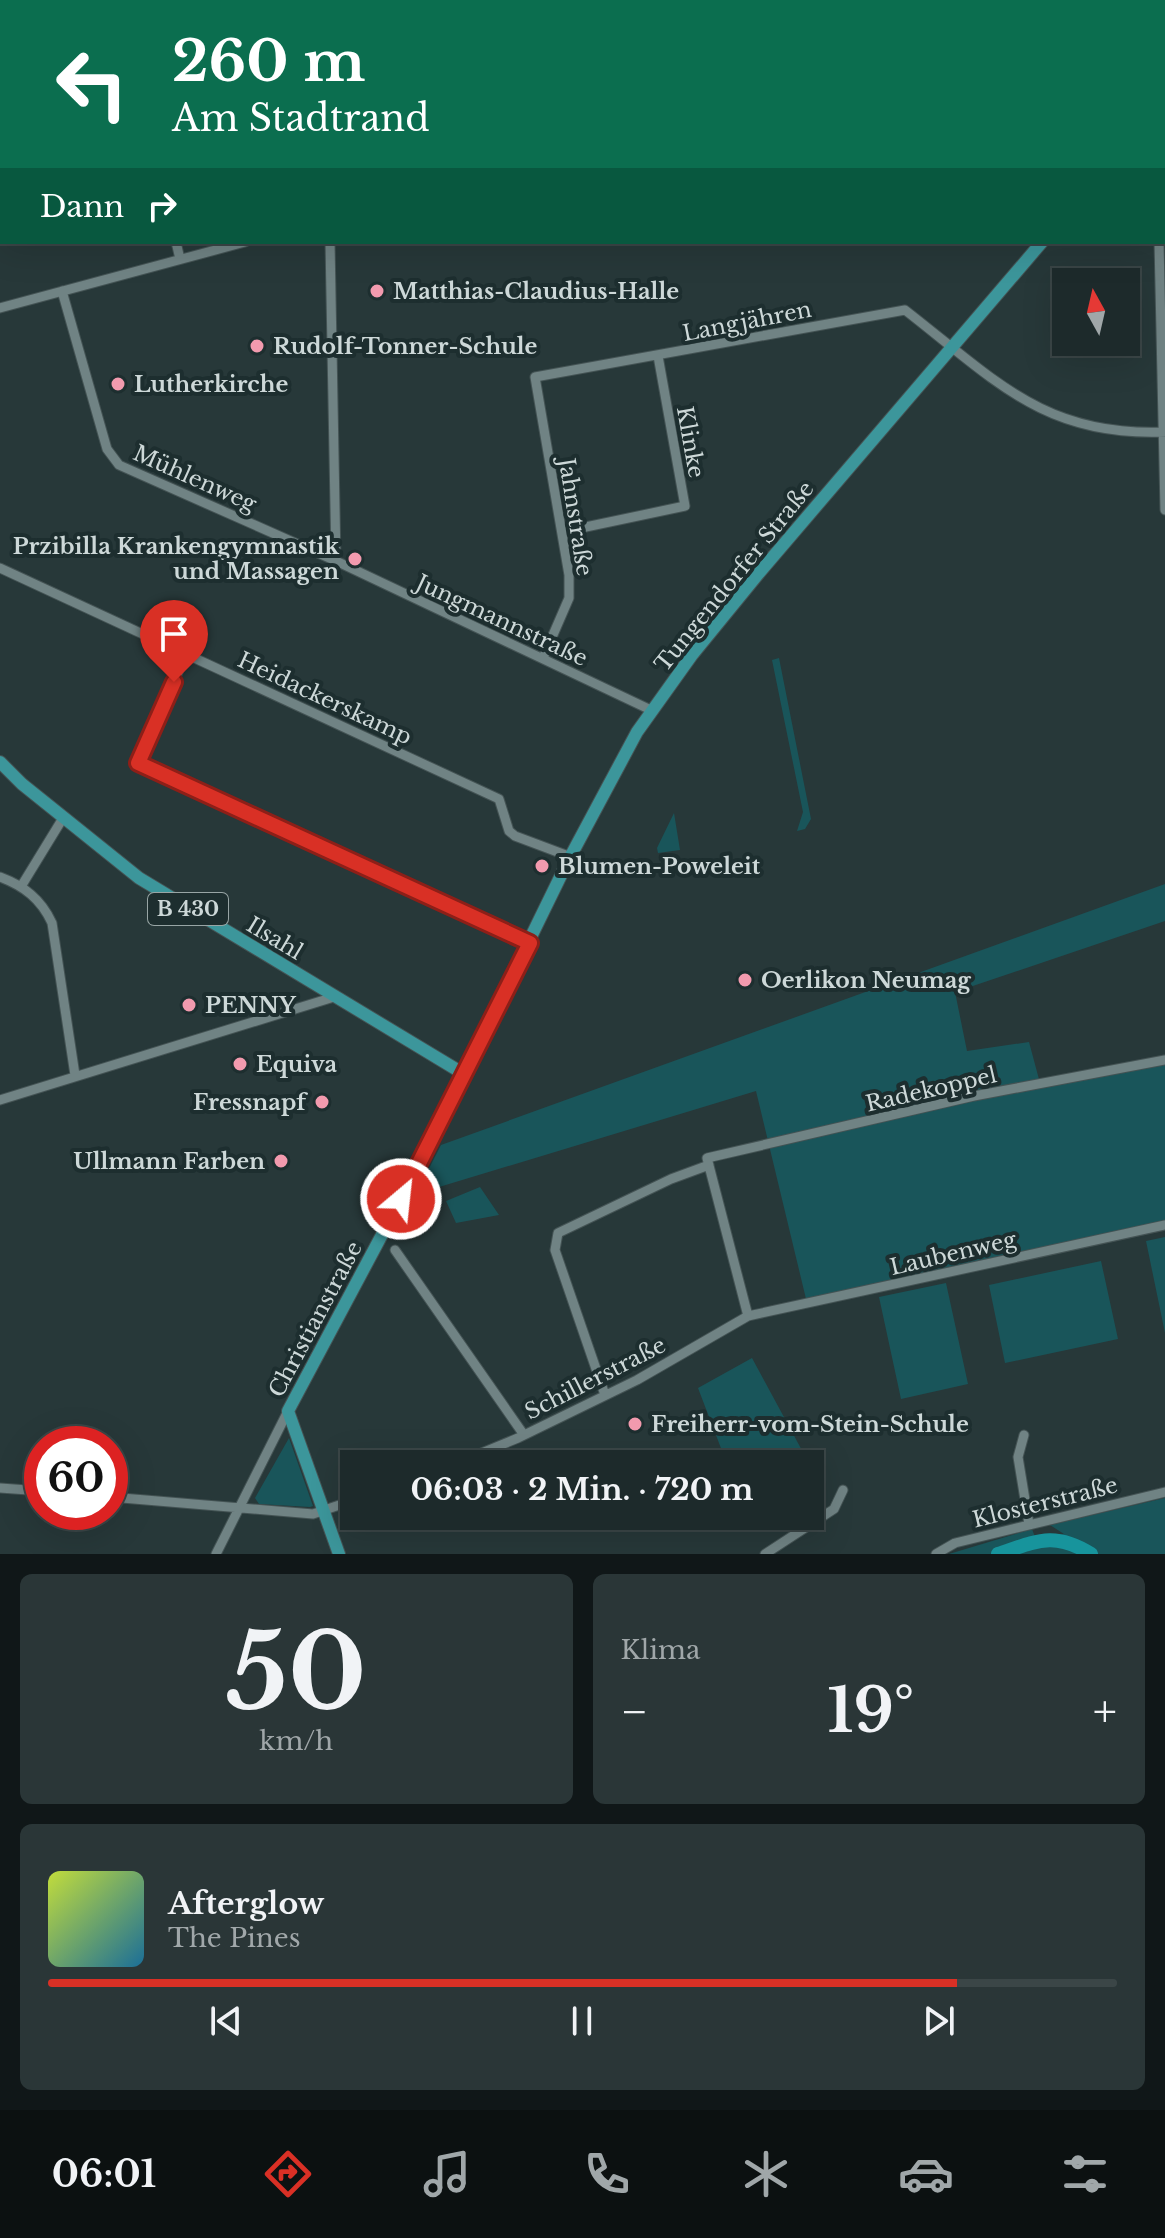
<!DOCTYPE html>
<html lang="de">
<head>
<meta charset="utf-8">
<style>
  :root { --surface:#1d2a2b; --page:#2a3637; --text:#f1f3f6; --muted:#a0a7a9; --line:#3b4647; --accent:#d93025 }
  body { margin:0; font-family:"Libre Baskerville",serif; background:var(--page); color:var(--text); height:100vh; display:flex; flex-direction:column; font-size:30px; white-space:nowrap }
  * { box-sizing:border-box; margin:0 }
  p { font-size:26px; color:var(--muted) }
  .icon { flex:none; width:44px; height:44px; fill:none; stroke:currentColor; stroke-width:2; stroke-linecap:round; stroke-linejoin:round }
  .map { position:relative; height:1554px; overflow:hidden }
  .panel { display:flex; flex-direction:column; gap:20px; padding:20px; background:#101718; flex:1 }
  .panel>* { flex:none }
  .banner { position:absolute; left:0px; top:0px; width:1166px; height:244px; box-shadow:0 8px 32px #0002,0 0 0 2px var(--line); background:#0b6e4f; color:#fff; overflow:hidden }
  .needle { width:52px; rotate:352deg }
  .fabs { position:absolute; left:1052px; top:268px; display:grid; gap:16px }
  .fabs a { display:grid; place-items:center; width:88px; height:88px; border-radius:0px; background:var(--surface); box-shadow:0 8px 32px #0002,0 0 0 2px var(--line); font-size:40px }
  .speed { position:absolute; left:24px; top:1426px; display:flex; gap:16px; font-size:40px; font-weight:700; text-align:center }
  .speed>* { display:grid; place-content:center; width:104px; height:104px; border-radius:50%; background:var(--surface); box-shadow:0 8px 32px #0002,0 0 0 2px var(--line); line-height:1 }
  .speed .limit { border:12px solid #d22; background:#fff; color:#111 }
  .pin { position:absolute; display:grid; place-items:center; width:68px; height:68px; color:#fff; margin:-82px -34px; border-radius:50% 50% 50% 0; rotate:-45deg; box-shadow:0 0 8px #0007 }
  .pin .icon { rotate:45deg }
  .me { position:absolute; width:88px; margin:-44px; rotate:28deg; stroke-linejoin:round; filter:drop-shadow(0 0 6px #0008) }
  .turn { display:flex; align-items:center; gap:28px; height:168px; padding:0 40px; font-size:36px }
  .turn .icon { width:104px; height:104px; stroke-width:2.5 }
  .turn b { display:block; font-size:56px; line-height:68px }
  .then { display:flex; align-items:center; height:76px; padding:0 40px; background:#0003; gap:16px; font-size:30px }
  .big { font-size:60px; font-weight:700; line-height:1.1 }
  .panel .widget { flex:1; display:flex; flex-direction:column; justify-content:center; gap:12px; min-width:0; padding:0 28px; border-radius:12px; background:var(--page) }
  .panel .dial { align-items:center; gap:0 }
  .dial b { font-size:104px; line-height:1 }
  .song { display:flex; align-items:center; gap:24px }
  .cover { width:96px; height:96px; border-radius:12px; background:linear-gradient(135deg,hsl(70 70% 55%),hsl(200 70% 35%)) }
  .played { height:8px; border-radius:4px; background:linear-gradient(90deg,var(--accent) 85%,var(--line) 85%) }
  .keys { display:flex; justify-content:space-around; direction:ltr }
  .heat { display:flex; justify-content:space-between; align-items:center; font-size:44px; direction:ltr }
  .panel .tiles { flex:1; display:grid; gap:20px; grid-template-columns:1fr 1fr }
  .widget:last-child { grid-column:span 2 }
  .trip { position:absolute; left:340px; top:1450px; width:484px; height:80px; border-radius:0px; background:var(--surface); box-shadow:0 8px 32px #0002,0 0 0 2px var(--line); font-weight:700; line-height:80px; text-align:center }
  .tab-bar { display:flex; height:128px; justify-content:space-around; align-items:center; background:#0c1111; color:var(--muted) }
  .tab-bar .icon { width:56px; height:56px }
  .tab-bar .selected { color:var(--accent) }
  .tab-bar b { font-size:36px; color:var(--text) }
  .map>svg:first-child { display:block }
</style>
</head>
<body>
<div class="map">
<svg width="1165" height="1554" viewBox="0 0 1165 1554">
  <rect width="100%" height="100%" fill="#273839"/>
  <path fill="#19555a" d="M779,658L811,819L805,829L797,831L803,812L772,660Z
    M674,813L680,850L658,853L657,848Z
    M1165,884V921L955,992L967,1051L1029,1042L1040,1083L1165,1060V1225L807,1303L756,1091L416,1194L441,1145Z
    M480,1187L499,1215L456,1223L446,1201Z
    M1165,1237V1333L1146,1241Z
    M1101,1261L1118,1339L1005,1363L989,1285Z
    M946,1283L968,1384L901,1399L879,1297Z
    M752,1358L805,1456L789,1464H727L698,1388Z
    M289,1438L313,1506L310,1507L259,1504L255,1498Z
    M1165,1498V1554H949L1032,1529L1035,1537L1064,1534L1050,1525Z"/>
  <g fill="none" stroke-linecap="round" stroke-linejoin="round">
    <path stroke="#17949c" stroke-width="14" d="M998,1554C1037,1541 1054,1531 1091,1554"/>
    <g stroke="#445354" stroke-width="11">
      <path id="minor" d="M298,0L299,2
        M706,0V2
        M247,2L254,0
        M810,2L850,0
        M995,2V0
        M1164,69H1165
        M0,79H2
        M0,197L2,196
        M176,242L180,259
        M330,242L336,561
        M1159,242L1165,510
        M62,291L107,449L119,465L336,561L653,711
        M0,308L245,242
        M562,532L685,506L658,356
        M0,568L499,799L509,831L515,836L571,857
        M186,654L138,763L530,943
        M543,658L569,598V575L535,377L905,310C994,379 1044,437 1165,432
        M0,877C24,886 41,899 52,923L75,1075
        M22,885L63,818
        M0,1100L334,997
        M395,1250L524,1435
        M748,1316L707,1158L974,1096L1165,1060
        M605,1395L555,1250L558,1233L671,1179L709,1165
        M1024,1435L1018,1457L1029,1524
        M455,1464L518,1438L637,1380L748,1316L1165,1225
        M0,1488L42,1491
        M110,1497L313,1514L354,1500
        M216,1554L288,1411
        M765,1554L834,1509L843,1490
        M936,1554L955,1543L1165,1492"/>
    </g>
    <g stroke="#445354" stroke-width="14">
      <path id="major" d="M1164,114L1165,113
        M0,762L22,784L139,878L464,1074
        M339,1554L288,1411L425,1154L568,861L637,732L692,655L759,573L1042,242"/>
    </g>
    <use href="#minor" stroke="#708384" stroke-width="9"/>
    <use href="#major" stroke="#3c969b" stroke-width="12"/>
  </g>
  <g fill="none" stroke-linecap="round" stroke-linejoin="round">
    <g stroke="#8d1f18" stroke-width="20">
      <path id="route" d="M174,682L138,763L530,943L401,1199"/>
    </g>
    <use href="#route" stroke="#d93025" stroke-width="14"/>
  </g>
  <g fill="#f29aae" stroke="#1d2e2f" stroke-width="3">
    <circle cx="377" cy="291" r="8"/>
    <circle cx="257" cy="346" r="8"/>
    <circle cx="118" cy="384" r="8"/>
    <circle cx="355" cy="559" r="8"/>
    <circle cx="542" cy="866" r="8"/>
    <circle cx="745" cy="980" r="8"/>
    <circle cx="189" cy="1005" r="8"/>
    <circle cx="240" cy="1064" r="8"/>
    <circle cx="322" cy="1102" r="8"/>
    <circle cx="281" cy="1161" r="8"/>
    <circle cx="635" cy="1424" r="8"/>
  </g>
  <g text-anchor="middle" stroke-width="8" stroke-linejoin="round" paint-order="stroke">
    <rect fill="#1d2e2f" stroke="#98a5a5" stroke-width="2" x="148" y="893" width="80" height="32" rx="6"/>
    <g font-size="20" font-weight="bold" fill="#cdd8d8">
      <text x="188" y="916">B 430</text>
    </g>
    <g font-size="22" font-weight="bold" fill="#cdd8d8" stroke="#1d2e2f" text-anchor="start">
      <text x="393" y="299">Matthias-Claudius-Halle</text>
      <text x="273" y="354">Rudolf-Tonner-Schule</text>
      <text x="134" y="392">Lutherkirche</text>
      <text x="339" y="554" text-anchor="end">Przibilla Krankengymnastik<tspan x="339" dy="25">und Massagen</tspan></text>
      <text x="558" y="874">Blumen-Poweleit</text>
      <text x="761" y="988">Oerlikon Neumag</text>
      <text x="205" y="1013">PENNY</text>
      <text x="256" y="1072">Equiva</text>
      <text x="306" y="1110" text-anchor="end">Fressnapf</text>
      <text x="265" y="1169" text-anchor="end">Ullmann Farben</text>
      <text x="651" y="1432">Freiherr-vom-Stein-Schule</text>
    </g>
    <g font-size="22" fill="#cdd8d8" stroke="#1d2e2f">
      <text transform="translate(747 321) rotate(-11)" y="8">Langjähren</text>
      <text transform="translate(691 442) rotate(80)" y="8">Klinke</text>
      <text transform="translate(195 478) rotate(24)" y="8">Mühlenweg</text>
      <text transform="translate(576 517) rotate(81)" y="8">Jahnstraße</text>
      <text transform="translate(734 576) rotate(-51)" y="8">Tungendorfer Straße</text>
      <text transform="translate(502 620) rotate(25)" y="8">Jungmannstraße</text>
      <text transform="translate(325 698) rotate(25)" y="8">Heidackerskamp</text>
      <text transform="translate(275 938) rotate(31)" y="8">Ilsahl</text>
      <text transform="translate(931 1089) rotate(-13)" y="8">Radekoppel</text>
      <text transform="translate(953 1253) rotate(-13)" y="8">Laubenweg</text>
      <text transform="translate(315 1319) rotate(-62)" y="8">Christianstraße</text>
      <text transform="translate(595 1378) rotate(-27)" y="8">Schillerstraße</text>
      <text transform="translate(1045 1502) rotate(-14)" y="8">Klosterstraße</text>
    </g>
  </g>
</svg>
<div class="fabs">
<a><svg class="needle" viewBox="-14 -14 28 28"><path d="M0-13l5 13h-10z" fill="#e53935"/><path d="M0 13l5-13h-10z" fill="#a0a7a9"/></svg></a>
</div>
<div class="speed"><div class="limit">60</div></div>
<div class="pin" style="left:174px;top:682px;background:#d93025"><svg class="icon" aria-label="arrive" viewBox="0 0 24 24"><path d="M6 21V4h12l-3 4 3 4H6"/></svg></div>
<svg class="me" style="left:401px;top:1199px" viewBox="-20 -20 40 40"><circle r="17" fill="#d93025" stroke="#fff" stroke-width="3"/><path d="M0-11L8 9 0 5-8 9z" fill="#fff"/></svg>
<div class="trip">06:03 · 2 Min. · 720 m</div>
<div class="banner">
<div class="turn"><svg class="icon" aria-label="left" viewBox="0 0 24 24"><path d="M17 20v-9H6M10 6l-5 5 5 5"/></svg><div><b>260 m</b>Am Stadtrand</div></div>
<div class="then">Dann<svg class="icon" aria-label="right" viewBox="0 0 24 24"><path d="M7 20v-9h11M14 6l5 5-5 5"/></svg></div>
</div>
</div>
<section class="panel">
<div class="tiles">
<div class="widget dial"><b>50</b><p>km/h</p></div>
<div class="widget"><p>Klima</p>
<div class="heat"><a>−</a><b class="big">19°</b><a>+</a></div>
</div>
<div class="widget">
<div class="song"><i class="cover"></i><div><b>Afterglow</b><p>The Pines</p></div></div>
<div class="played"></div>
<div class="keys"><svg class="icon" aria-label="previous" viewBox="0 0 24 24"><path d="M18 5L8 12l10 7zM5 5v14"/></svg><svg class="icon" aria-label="pause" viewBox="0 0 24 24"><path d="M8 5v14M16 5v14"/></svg><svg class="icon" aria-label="next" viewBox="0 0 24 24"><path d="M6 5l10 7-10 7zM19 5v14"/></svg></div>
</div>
</div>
</section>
<nav class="tab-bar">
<b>06:01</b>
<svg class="icon selected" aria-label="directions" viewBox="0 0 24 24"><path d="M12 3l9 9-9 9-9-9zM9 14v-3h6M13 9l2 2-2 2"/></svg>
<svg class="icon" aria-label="music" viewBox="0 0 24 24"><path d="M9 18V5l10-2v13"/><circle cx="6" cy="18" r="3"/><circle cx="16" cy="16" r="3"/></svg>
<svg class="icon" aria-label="phone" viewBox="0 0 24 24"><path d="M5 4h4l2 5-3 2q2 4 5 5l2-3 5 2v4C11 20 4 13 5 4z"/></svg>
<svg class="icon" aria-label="climate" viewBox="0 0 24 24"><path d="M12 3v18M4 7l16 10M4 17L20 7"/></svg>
<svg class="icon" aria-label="car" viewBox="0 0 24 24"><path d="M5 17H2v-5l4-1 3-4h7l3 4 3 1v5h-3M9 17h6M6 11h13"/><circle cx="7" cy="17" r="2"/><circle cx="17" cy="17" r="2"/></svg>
<svg class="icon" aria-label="filters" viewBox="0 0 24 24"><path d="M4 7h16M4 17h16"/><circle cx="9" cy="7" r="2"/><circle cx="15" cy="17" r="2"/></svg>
</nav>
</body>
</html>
